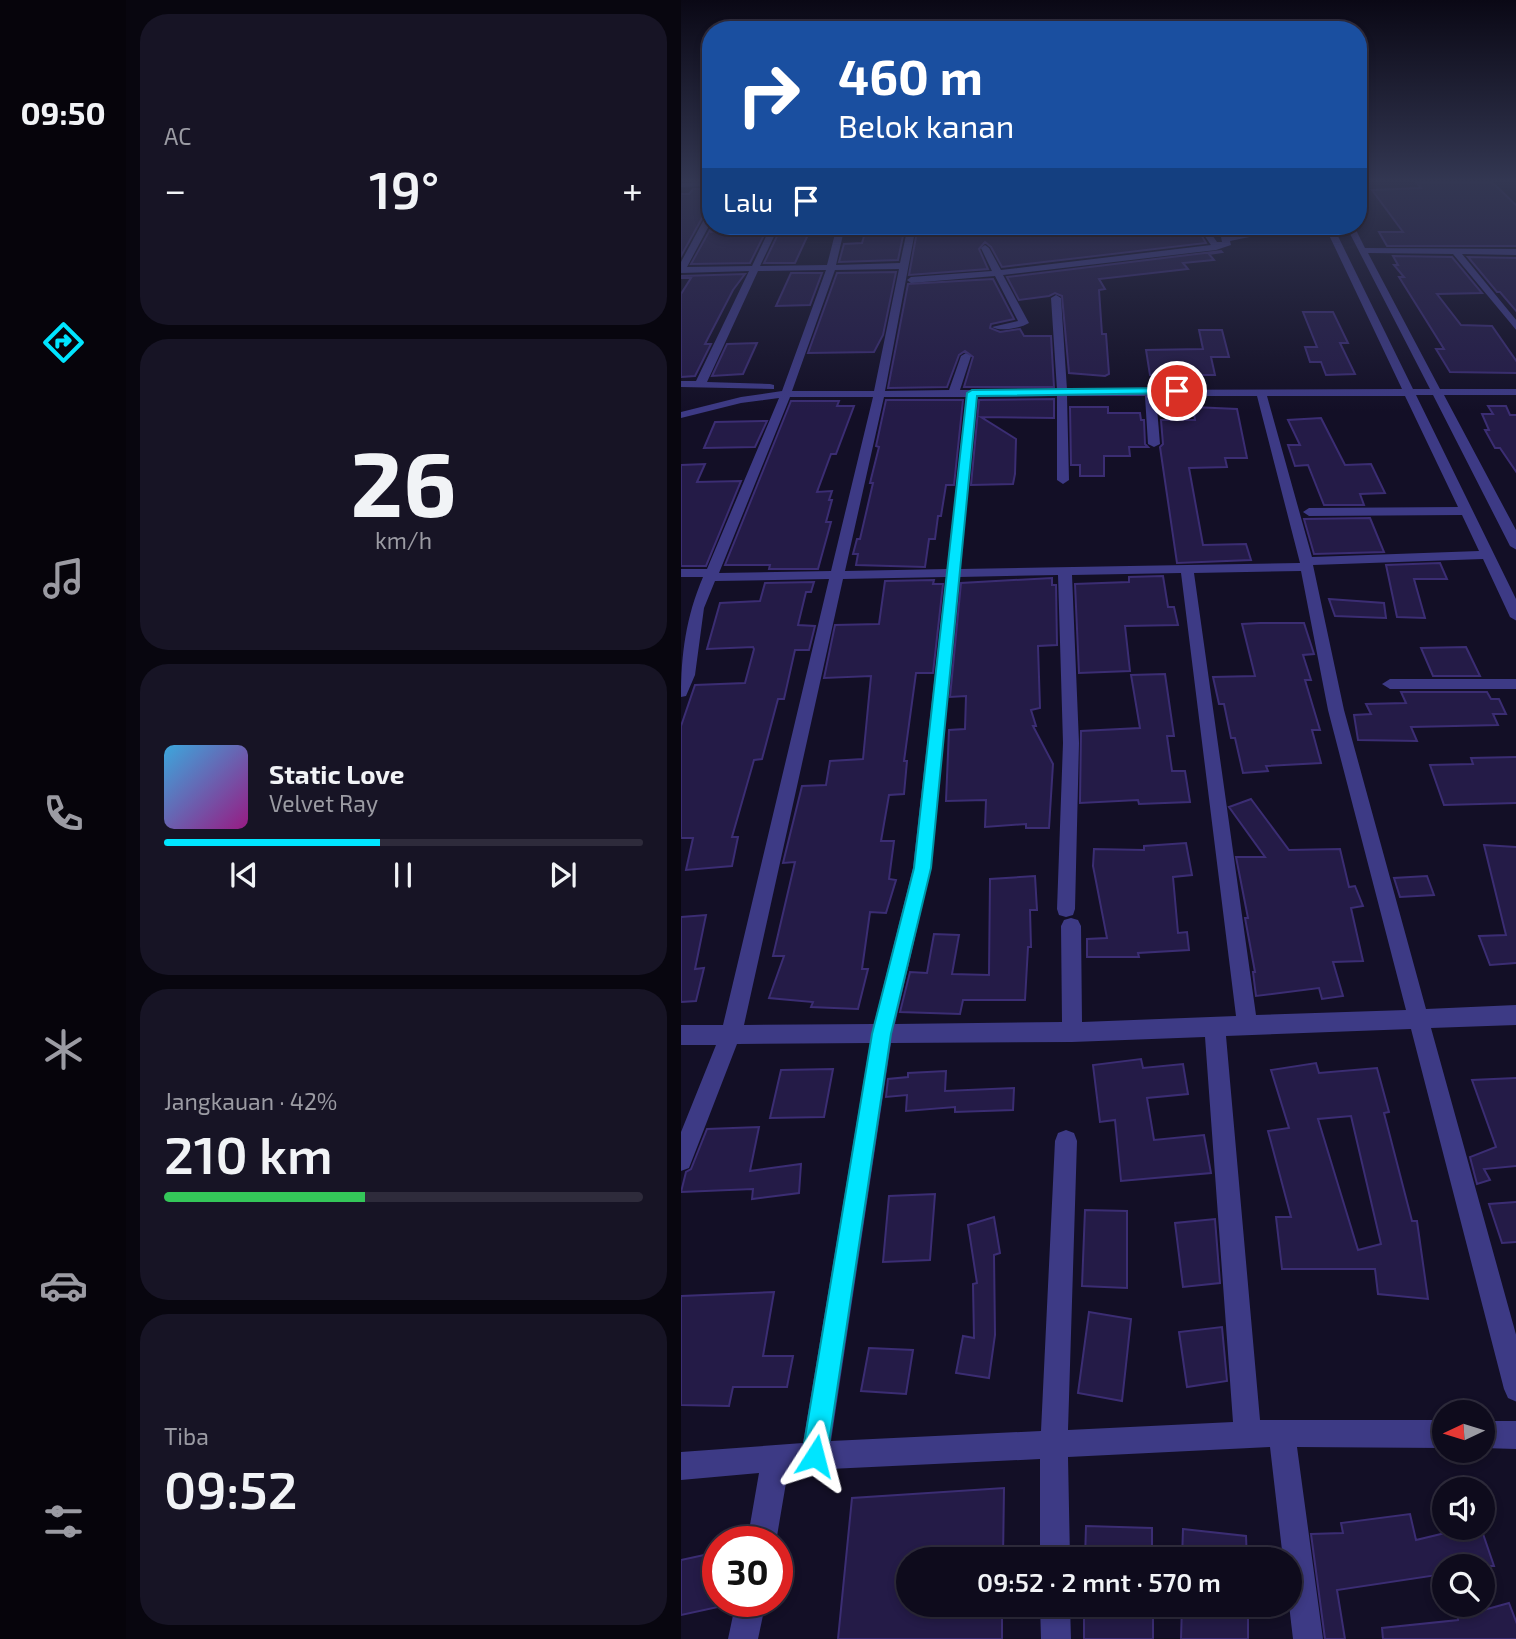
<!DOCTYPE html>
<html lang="id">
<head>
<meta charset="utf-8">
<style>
  :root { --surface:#0e0b1c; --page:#171425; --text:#f1f3f6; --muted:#9b9ba3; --line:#2e2b3b; --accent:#00e5ff }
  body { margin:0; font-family:"Exo 2",sans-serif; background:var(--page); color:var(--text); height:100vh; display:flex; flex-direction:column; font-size:26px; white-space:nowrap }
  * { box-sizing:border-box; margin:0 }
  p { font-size:23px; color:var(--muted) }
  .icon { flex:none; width:38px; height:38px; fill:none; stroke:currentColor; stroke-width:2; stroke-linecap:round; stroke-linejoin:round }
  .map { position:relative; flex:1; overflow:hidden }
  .sheet { display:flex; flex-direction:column; gap:14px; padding:14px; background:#08060f; width:555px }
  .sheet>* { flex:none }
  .top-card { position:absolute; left:21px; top:21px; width:665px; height:214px; border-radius:28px; box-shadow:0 4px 10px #0003,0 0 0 2px var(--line); background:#1a4fa0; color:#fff; overflow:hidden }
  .needle { width:46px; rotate:266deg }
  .controls { position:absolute; left:751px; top:1400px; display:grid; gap:14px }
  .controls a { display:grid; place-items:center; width:63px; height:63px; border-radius:50%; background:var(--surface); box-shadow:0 4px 10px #0003,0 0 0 2px var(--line); font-size:35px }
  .speed { position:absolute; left:21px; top:1526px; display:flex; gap:14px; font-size:35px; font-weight:700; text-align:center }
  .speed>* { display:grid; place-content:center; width:91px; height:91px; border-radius:50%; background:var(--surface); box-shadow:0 4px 10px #0003,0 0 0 2px var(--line); line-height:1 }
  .speed .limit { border:10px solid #d22; background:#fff; color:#111 }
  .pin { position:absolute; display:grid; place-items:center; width:60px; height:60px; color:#fff; margin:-30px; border:4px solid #fff; border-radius:50%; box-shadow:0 2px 7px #0007 }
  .me { position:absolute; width:77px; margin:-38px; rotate:9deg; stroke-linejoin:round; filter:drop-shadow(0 0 5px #0008) }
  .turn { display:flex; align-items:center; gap:24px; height:147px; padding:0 21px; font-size:32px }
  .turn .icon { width:91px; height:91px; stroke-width:2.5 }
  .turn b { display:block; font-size:49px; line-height:60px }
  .then { display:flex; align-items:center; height:66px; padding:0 21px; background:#0003; gap:14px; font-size:26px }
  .big { font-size:52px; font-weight:600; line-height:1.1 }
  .sheet .tile { flex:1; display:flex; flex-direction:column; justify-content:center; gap:10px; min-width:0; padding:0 24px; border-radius:28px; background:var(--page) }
  .sheet .dial { align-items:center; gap:0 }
  .dial b { font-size:91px; line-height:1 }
  .song { display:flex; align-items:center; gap:21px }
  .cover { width:84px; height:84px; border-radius:10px; background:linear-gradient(135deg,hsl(200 70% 55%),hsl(310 70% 35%)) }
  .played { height:7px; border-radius:4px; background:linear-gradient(90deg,var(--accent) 45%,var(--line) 45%) }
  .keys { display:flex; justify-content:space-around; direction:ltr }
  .heat { display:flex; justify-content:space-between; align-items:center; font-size:38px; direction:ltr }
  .charge { height:10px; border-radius:5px; background:linear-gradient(90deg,#34c759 42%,var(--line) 0) }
  .trip { position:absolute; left:215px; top:1547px; width:406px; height:70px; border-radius:35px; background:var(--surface); box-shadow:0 4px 10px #0003,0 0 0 2px var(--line); font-weight:600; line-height:70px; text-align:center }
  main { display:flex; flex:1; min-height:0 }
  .tabs { display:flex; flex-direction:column; width:126px; justify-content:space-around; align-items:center; background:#06040b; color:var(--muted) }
  .tabs .icon { width:49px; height:49px }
  .tabs .on { color:var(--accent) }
  .tabs b { font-size:32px; color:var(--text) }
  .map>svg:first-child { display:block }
</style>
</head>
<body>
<main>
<nav class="tabs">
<b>09:50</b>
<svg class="icon on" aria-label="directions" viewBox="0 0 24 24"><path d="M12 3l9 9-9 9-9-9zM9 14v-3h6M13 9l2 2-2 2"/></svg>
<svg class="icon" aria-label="music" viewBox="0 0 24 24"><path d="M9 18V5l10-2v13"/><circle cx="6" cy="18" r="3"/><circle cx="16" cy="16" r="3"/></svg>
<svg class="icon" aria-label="phone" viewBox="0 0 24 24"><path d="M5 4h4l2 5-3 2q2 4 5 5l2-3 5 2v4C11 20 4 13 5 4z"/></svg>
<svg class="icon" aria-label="climate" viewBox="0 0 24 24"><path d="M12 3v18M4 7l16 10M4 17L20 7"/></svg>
<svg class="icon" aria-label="car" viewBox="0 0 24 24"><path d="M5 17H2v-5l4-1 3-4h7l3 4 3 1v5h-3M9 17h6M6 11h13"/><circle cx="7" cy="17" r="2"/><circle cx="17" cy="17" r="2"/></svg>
<svg class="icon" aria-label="filters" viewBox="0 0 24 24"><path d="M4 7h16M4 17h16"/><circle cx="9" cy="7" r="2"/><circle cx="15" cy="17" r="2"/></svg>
</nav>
<section class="sheet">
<div class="tile"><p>AC</p>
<div class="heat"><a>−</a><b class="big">19°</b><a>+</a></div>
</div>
<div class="tile dial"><b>26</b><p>km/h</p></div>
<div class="tile">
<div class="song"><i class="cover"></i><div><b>Static Love</b><p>Velvet Ray</p></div></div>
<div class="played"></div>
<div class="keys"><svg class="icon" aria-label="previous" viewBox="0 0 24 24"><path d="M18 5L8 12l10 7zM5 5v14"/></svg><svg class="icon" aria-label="pause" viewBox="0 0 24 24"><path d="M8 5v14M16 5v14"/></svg><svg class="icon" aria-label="next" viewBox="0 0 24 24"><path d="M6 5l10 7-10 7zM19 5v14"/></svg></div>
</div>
<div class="tile"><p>Jangkauan · 42%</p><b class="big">210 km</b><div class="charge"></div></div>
<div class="tile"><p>Tiba</p><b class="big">09:52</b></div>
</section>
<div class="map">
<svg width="836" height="1639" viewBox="0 0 836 1639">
  <rect width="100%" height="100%" fill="#130f26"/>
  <path fill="#241b47" stroke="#3b2d73" stroke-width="2" fill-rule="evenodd" d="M735,182H811L836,206V246H706L698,232H722L691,190L740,188Z
    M12,189H30V209L25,211L0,256V194H8Z
    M101,226H131L114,263H83Z
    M197,226H224L217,260L158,262L163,244L181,243L184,233H195Z
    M237,226H274L273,234L318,230L316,226H355L358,232L412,226H511L516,228L525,243L321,267L310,247L304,242L298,249L307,269L228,275Z
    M87,227L69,263L10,264L30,228V232Z
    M540,251L541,252L528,254L533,260L502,263L507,269L418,279L424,289L418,290L421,334H425L428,374L424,376L388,373L381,296L374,293L368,296L338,300L326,277Z
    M712,256L771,257L801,293L756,294L780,325L811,326L836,362V373L769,372L755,349H763L718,277H723L713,265H717Z
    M787,257L836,258V312L819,292H816Z
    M215,272L202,335L193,352L127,353L156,273Z
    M110,273H141L129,305L95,306Z
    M64,274L52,290L24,344H30L14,376L0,377V294L10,278H0V276Z
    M312,279L333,319L310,324L309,328L319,332L339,329L343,336H370L373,387H283L292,357L284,351L278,355L266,387L207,388L227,284Z
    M622,312H652L667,343H659L674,374L645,375L640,362H629L624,347H636Z
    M518,330H541L548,357H530L534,375H469L465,350L522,349Z
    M76,343L62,374L31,376L46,344Z
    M373,399V418L300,417L335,439L334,474L332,484L290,485L298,400Z
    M205,400H282L273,485H265L260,516H257L254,539H248L244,567L175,565L177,554H172L176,539H179L192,483H189L198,447L195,446Z
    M110,401H158L156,406H173L155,454H150L136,492L151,491L148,500H151L145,522H150L137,569H88L89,565H44Z
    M807,406H825L829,415H836V473L819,448H814L804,430H808L801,414H812Z
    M389,407H427V413H459L460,420H463L464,444L467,447H448L449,456H423V476H399V465H390Z
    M512,407L556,409L566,458H544L546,467L508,468L522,545L565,544L570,560L496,563L479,447L482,444L480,420H514Z
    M640,418L664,465L690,464L704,493L679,494L683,505H643L627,465L614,466L607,445H619L607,420Z
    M86,421L74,447L23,448L34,422Z
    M24,464L16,482L60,481L25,566H0V465Z
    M689,518L703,552L633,554L623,519Z
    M759,563L766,579H733L744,618L716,617L705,565Z
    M482,576L487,607H493L497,625L444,626L449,671L398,673L394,584L448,582V577Z
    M371,578V585H375L376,645L357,646L359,708L350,710L355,726H352L372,764L368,828H345V824L304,827L305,800L265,801L268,730L284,729L285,696L269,697L280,583Z
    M253,580L252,584H262L252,673H235L223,761H226L223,794L208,795L200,841H213L208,879L215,880L205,913L189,912L181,969H187L177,1009L130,1007L132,1002L88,998L103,956H92L114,862L102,863L121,786L145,785L149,761L182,759L190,676L143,678L154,625L198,624L204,581Z
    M133,582L130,592H125L117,625L134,626L128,650H114L103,699H97L81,759L73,760L51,837H57L51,866L5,870L12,838H0V726L14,685L64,683L73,649L72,647L26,649L39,603L79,601L84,583Z
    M648,599L703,603L705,618L654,616Z
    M579,623H623L633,654L622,655L630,680H624L639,730H631L640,763L585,766L587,771L562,773L554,738H550L543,704H538L532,677L574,676L561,624Z
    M785,647L799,676H752L740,648Z
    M484,674L493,736H486L491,771H504L509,802L458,804L457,800L399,803L400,731L459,728L450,675Z
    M720,692H806L810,699H818L825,714H812L817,725L730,727L736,741L677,740L673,715L690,714L685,704L725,703Z
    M836,757V803L763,805L749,765L792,764L790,758Z
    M570,799L608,850L659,849L668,887L674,886L682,906L670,908L682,961L652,962L662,996L641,999L638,988L575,996L572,972H574L564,918H567L555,857H584L548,807Z
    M505,843L511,875L492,877L497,933L506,932L508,950L457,953L458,957H406V939L426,938L412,866L413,849L463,850V846Z
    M803,845L836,847V963L809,965L798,936L825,935Z
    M354,876L356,910H349L350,947H347L344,1000H282L279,1014L219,1012L229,972L246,973L253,934L278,935L271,974L308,975L309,879Z
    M746,876L753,895L719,897L713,878Z
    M25,915L14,969L23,968L15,1001L0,1002V917Z
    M460,1059L462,1068L502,1064L507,1094L466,1098L473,1140L523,1135L530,1173L440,1181L434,1120L419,1122L412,1065Z
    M635,1063L638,1073L696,1068L708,1112L703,1113L731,1221H736L747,1299L697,1294L694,1269H601L595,1217H610L587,1131L608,1128L590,1070ZM670,1116L700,1244L677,1250L637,1119Z
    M152,1069L143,1117L89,1118L100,1070Z
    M265,1071L264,1091L333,1088L332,1110L274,1112V1107L225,1111L226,1095L205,1097L207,1079L227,1077V1073Z
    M836,1078V1166L803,1169L809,1180L796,1184L789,1157L815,1147L791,1080Z
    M78,1127L69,1171L120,1164L118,1193L71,1199L72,1189L0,1192L5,1172L10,1169L26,1129Z
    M254,1194L249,1260L202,1262L208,1196Z
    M836,1202V1242L821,1243L808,1204Z
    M404,1210L446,1211V1288L401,1286Z
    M313,1217L319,1253L313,1255L314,1335L308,1378L275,1373L282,1336L293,1338L292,1284L296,1283L287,1225Z
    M534,1219L539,1283L502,1287L494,1223Z
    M93,1292L82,1356H112L106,1387H52L48,1406L0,1405V1296Z
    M408,1312L450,1319L441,1401L397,1393Z
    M541,1327L546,1381L506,1387L498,1332Z
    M188,1348L232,1350L225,1394L180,1391Z
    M323,1488L322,1559H228V1605H321V1639H157L171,1498Z
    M729,1514L735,1540L785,1528H800L813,1566H763V1574L656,1590L664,1639H644L630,1534L662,1533L660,1523Z
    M405,1526L471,1528V1559H404Z
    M502,1529L565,1536L566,1559H501Z
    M37,1552V1607L0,1615V1560Z
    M828,1603L836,1624V1639H702L701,1628L777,1620V1617Z
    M403,1605H472V1639H403Z
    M501,1605H567V1639H500Z"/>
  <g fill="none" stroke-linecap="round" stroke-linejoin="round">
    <path fill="#3d3a85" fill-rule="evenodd" d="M30,182V186L0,187V183Z
      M27,212H30V222L6,267L71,266L90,226H98L79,266L146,265L156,226H164L155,265L219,263L227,226H235L204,391L268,390L280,356L285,353L290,356L279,390H376L370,298L375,295L380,298L386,390L721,389L648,235L625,234L612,226L646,230L644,226H652L732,389H749L665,226H673L684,248L836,249V255L781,254L836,321V331L772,254L687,253L759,389H836V395H763L836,532V550L829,546L752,395H735L836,601V621L829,617L802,559L632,565L663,710L745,1009L836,1005V1025L750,1028L836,1338V1402L827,1398L823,1389L730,1029L545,1036L579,1420H763V1448L616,1447L642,1639H612L608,1605L609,1559H602L589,1447L387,1457L389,1559H359V1459L107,1471L95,1542H66L78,1473L0,1480V1452L122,1443L189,1043L56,1044L8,1168L0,1171V1132L35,1045H0V1025H42L148,579L34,581L23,608L14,675L5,696L0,697C0,654 5,617 22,577H0V569H26L98,398L60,403L0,418V412L60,397L101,391L145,270L77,271L26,382L89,384L93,385V389L0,387V381H15L68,271L0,273V262ZM218,269L193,391H111L154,270ZM376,396V480L382,484L388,480L386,396H464L467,444L473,447L479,444L475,396H576L619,563L279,569L296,397ZM586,396H724L777,507L628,508L622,512L628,516L781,515L798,551L631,557ZM109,397H192L150,571L38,573ZM203,397H285L266,569L164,571ZM620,571L647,710L725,1010L575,1015L513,573ZM500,573L555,1016L401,1022L400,926L397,920L390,918L383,920L380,926L381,1022L214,1024L250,868L278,577L377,575L382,743L376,909L378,915L385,917L392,915L394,909L398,743L391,575ZM265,577L232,868L193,1024L63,1025L162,579ZM524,1037L552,1422L387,1430L396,1141L393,1133L385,1130L377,1133L374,1141L360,1431L150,1441L210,1043L391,1042Z
      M521,226H525L536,242H541L540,237L568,233L563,226H569L578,235L549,241L550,245L535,250L322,275L348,323C340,328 319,332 311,327L337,321L314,276L230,283L226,280L230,277L311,271L300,248L304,245L308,248L320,270L530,245L518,228Z
      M709,679H836V689H709L701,684Z
      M802,1421H836V1449L802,1448Z
      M55,1601H85L77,1639H47Z
      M359,1605H389L390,1639H360Z"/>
  </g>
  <linearGradient id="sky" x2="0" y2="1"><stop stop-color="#0a0815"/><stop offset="0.44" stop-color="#333752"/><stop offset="1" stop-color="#333752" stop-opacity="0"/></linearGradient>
  <rect width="836" height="411" fill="url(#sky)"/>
  <path fill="#00e5ff" stroke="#0095a6" stroke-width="2" d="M496,388L501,391L500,393L296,396L250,868L210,1034L146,1456L143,1465L134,1469L125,1465L121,1456L191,1034L233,868L286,393L291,390Z"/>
</svg>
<div class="controls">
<a><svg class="needle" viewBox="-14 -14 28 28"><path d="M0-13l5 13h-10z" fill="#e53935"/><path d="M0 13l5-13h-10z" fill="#9b9ba3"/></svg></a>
<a><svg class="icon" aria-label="sound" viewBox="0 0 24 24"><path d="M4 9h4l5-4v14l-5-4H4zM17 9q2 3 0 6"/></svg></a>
<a><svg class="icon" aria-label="search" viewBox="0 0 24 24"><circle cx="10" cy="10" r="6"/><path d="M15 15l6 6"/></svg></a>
</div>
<div class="speed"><div class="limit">30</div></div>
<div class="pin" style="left:496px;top:391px;background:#d93025"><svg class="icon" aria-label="arrive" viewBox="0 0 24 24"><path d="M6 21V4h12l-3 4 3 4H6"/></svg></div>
<svg class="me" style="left:134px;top:1456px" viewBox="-20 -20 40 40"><path d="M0-17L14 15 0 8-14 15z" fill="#00e5ff" stroke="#fff" stroke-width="4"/></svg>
<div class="trip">09:52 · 2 mnt · 570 m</div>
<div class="top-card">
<div class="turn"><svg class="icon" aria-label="right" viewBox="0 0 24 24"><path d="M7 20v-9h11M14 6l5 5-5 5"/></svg><div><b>460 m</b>Belok kanan</div></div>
<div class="then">Lalu<svg class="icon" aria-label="arrive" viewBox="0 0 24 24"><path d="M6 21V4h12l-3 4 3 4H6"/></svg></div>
</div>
</div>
</main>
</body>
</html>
